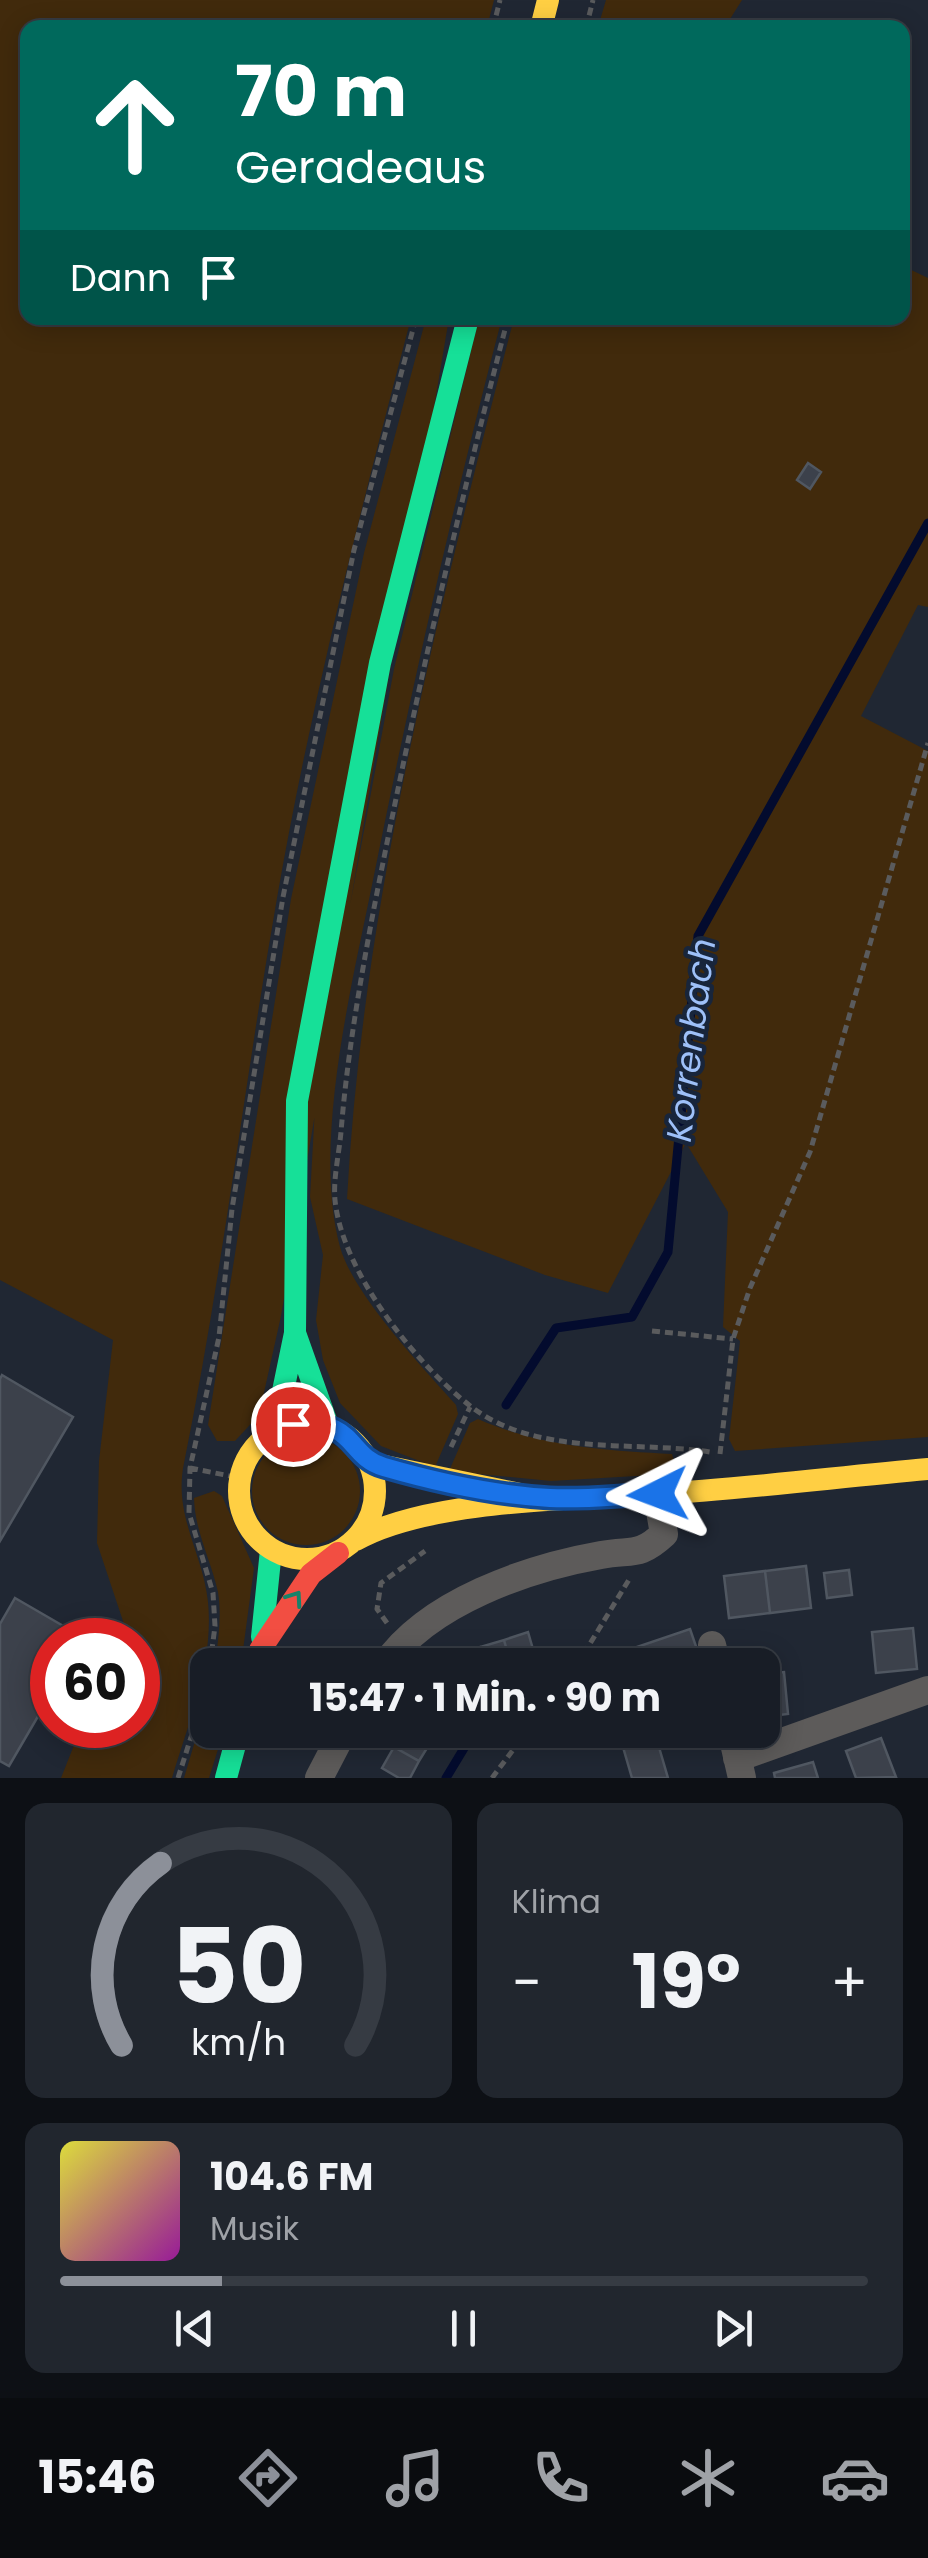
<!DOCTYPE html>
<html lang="de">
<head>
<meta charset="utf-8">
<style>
  :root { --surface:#181d26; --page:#21262e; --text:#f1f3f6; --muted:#9fa2a7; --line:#363b43; --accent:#8c9099 }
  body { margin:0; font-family:Poppins,sans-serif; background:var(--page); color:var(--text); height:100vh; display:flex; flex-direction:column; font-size:38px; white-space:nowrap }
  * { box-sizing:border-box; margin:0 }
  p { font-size:32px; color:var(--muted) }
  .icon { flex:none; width:55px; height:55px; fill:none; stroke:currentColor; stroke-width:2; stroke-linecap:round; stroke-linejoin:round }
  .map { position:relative; height:1778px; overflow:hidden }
  .side { display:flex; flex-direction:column; gap:25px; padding:25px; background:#0d1015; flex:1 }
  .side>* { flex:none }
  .guide { position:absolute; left:20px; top:20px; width:890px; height:305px; border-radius:20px; box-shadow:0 5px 25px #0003,0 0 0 2px var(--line); background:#00695c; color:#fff; overflow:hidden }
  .speed { position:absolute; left:30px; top:1618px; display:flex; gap:20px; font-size:50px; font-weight:700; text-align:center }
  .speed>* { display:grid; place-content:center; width:130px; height:130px; border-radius:50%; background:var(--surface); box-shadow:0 5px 25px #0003,0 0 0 2px var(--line); line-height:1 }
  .speed .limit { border:15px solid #d22; background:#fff; color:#111 }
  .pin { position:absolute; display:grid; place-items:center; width:85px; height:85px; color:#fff; margin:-42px; border:5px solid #fff; border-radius:50%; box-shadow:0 2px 10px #0007 }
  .me { position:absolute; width:110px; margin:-55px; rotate:267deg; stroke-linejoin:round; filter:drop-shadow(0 0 8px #0008) }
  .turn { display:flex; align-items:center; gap:35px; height:210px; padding:0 50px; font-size:45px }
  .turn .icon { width:130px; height:130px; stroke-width:2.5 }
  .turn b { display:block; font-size:70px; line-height:85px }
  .then { display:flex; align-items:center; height:95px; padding:0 50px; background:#0003; gap:20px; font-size:38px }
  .big { font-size:75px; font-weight:700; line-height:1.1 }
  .side .card { flex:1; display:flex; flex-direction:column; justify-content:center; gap:15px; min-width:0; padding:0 35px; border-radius:20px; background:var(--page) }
  .side .dial { align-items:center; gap:0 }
  .dial svg { height:260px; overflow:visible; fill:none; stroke:var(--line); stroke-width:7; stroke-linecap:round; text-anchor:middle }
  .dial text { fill:var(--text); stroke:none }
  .song { display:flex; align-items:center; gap:30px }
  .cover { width:120px; height:120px; border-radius:15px; background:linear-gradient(135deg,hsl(60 70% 55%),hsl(300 70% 35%)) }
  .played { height:10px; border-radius:5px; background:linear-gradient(90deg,var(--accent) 20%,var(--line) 20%) }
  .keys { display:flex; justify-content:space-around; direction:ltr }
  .heat { display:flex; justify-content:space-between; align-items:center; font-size:55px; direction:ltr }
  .side .tiles { flex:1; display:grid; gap:25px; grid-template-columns:1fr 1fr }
  .card:last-child { grid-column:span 2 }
  .trip { position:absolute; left:190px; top:1648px; width:590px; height:100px; border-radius:20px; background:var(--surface); box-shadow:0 5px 25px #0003,0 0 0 2px var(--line); font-weight:700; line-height:100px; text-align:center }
  .menu { display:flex; height:160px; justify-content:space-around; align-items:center; background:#0a0c0f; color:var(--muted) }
  .menu .icon { width:70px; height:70px }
  .menu .selected { color:var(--accent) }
  .menu b { font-size:45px; color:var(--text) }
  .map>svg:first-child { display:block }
</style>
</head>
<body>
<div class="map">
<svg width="928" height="1778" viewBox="0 0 928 1778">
  <rect width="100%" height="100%" fill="#202733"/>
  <path fill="#412a0c" d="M0,0H494L487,27L28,28V318H411C361,509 311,702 277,898C244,1086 222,1276 184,1463C173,1515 203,1553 208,1602C214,1662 189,1721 172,1778H61L82,1725H138V1640H122L126,1630L97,1543L99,1461L113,1340L0,1280Z
    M606,0H742L725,27H598Z
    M903,266L928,278V607L918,605L861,716L928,751V1437L735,1451L729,1439L740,1341L723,1327L728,1212L686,1143L608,1293L545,1275L347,1199C363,901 440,605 514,318H902Z
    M426,318H449L281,1316L259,1415L235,1441H217L208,1425L291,899L364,553Z
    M479,318H502C453,504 411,691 373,880C352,985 312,1143 340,1247C353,1294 423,1368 456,1405L458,1414L435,1467L381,1446L340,1403L323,1360L316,1320L323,1255L310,1197L316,1089L394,669Z
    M478,1419C542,1447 604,1450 672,1454L676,1468L670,1474L551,1481L449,1471L470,1423Z
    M252 1491a54 54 0 1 1 108 0a54 54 0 1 1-108 0Z
    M214,1491L222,1496L254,1568L241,1665H215C218,1641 222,1617 218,1592C211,1560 195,1532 194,1498Z
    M207,1701L208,1730H224L209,1778H184Z"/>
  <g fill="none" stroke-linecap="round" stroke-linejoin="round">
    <path stroke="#030b2e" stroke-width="9" d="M506,1405L556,1328L632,1317L668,1252L698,936L928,523
      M446,1778L475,1730"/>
  </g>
  <path fill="#3c414b" stroke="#505761" stroke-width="2.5" d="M808,463L821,472L810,489L797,480Z
    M2,1375L73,1417L0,1541V1379Z
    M806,1566L811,1608L770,1613L765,1571Z
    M849,1570L852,1595L827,1598L824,1573Z
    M765,1571L770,1613L729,1618L724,1576Z
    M15,1598L84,1638L52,1640V1681L46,1692L51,1694L9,1766L0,1761V1624Z
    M913,1628L917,1669L876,1673L872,1632Z
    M690,1629L702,1664L623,1665L619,1653Z
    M528,1632L537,1663L511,1665L504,1640Z
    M504,1640L511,1665H485L480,1647Z
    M480,1647L485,1665H459L455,1654Z
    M455,1654L459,1665H433L431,1661Z
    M784,1672L788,1714L762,1717V1674Z
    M403,1730H414L432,1740L419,1761L394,1747Z
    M656,1737L668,1778H632L623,1747Z
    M881,1738L896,1777L856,1778L846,1751Z
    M394,1747L419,1761L410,1778H399L382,1768Z
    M813,1762L818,1778H775L774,1773Z"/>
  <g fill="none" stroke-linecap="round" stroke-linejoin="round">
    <path stroke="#5a5b5d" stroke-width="5" stroke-dasharray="8 5" stroke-linecap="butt" d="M493,28L500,0
      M586,28L593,0
      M508,318C457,513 413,709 374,908C360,982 347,1057 341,1132C339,1154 333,1179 335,1200C342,1271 414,1362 469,1405C536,1458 632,1440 710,1452
      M652,1331L733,1339
      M451,1447L470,1407
      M720,1454L733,1339L750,1288L810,1152L928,743
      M190,1468L240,1478
      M387,1623L377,1609L381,1583L425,1551
      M210,1665L215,1626L213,1593L189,1513L190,1468L219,1337L232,1209L283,897L354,550L416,318
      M577,1665L630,1578
      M178,1778L208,1684
      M492,1778L528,1730"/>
    <path stroke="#5d5b5a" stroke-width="28" d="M712,1645L717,1665
      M385,1665C428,1602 528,1568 601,1555C632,1549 638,1558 664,1534L657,1494
      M731,1730L742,1778
      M737,1758L928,1690
      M319,1778L344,1730"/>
    <path stroke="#16e098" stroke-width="22" d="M295,1333L328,1426
      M275,1430L295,1333L297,1101L380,663L468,318
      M262,1637L271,1550
      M226,1778L239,1730"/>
    <path stroke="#ffcf43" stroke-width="22" d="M541,28L548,0
      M239 1491a68 68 0 1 1 136 0a68 68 0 1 1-136 0Z
      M370,1463L520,1494
      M356,1540C427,1500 572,1499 655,1494C746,1489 837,1477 928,1469"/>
    <path stroke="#f24e42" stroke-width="22" d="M260,1650L311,1574L338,1553"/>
  </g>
  <defs><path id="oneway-chevron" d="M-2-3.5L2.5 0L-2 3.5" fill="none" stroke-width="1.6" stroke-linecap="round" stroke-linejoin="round" transform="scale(2.5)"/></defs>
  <use stroke="#17826a" href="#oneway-chevron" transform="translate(295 1598) rotate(-55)"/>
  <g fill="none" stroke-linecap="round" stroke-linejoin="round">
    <g stroke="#114b97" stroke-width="25">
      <path id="route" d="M293,1424C358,1419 346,1456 384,1467C436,1482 496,1495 550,1498C585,1500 622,1495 658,1494"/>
    </g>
    <use href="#route" stroke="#1a73e8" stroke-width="18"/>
  </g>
  <g text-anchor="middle" stroke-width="9" stroke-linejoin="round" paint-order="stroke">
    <g font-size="35" font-style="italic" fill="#9ec0f8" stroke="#18253b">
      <text transform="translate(691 1040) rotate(-83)" y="12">Korrenbach</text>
    </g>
  </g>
</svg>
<div class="speed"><div class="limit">60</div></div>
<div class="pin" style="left:293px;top:1424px;background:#d93025"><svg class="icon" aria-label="arrive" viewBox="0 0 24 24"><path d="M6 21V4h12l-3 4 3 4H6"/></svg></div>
<svg class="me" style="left:658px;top:1494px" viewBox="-20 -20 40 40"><path d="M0-17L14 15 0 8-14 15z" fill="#1a73e8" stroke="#fff" stroke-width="4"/></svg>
<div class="trip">15:47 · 1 Min. · 90 m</div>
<div class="guide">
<div class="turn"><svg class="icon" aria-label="ahead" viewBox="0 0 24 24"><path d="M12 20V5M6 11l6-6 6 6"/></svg><div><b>70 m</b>Geradeaus</div></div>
<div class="then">Dann<svg class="icon" aria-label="arrive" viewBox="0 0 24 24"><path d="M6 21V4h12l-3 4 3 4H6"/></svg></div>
</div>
</div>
<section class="side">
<div class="tiles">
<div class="card dial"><svg viewBox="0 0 100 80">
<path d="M14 69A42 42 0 1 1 86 69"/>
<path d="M14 69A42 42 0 0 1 26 13" stroke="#8c9099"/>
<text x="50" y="56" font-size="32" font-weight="700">50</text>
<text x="50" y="72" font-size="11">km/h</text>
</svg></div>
<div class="card"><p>Klima</p>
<div class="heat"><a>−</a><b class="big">19°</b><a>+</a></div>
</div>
<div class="card">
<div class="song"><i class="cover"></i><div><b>104.6 FM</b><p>Musik</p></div></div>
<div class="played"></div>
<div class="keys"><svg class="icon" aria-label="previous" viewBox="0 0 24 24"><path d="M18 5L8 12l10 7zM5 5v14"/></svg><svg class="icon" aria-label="pause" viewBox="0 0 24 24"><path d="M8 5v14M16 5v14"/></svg><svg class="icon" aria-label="next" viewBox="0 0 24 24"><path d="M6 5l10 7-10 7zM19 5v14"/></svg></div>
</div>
</div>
</section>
<nav class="menu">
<b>15:46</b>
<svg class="icon selected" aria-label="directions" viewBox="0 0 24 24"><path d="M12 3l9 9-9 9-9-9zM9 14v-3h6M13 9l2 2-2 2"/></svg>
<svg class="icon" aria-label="music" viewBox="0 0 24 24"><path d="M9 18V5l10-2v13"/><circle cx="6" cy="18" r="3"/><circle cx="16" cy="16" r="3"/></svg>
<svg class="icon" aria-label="phone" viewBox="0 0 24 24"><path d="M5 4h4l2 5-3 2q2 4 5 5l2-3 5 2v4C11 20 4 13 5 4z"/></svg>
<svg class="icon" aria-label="climate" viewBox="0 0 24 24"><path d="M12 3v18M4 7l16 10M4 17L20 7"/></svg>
<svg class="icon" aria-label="car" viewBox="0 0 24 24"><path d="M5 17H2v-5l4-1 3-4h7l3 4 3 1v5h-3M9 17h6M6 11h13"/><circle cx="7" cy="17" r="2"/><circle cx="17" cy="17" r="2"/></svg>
</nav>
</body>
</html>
